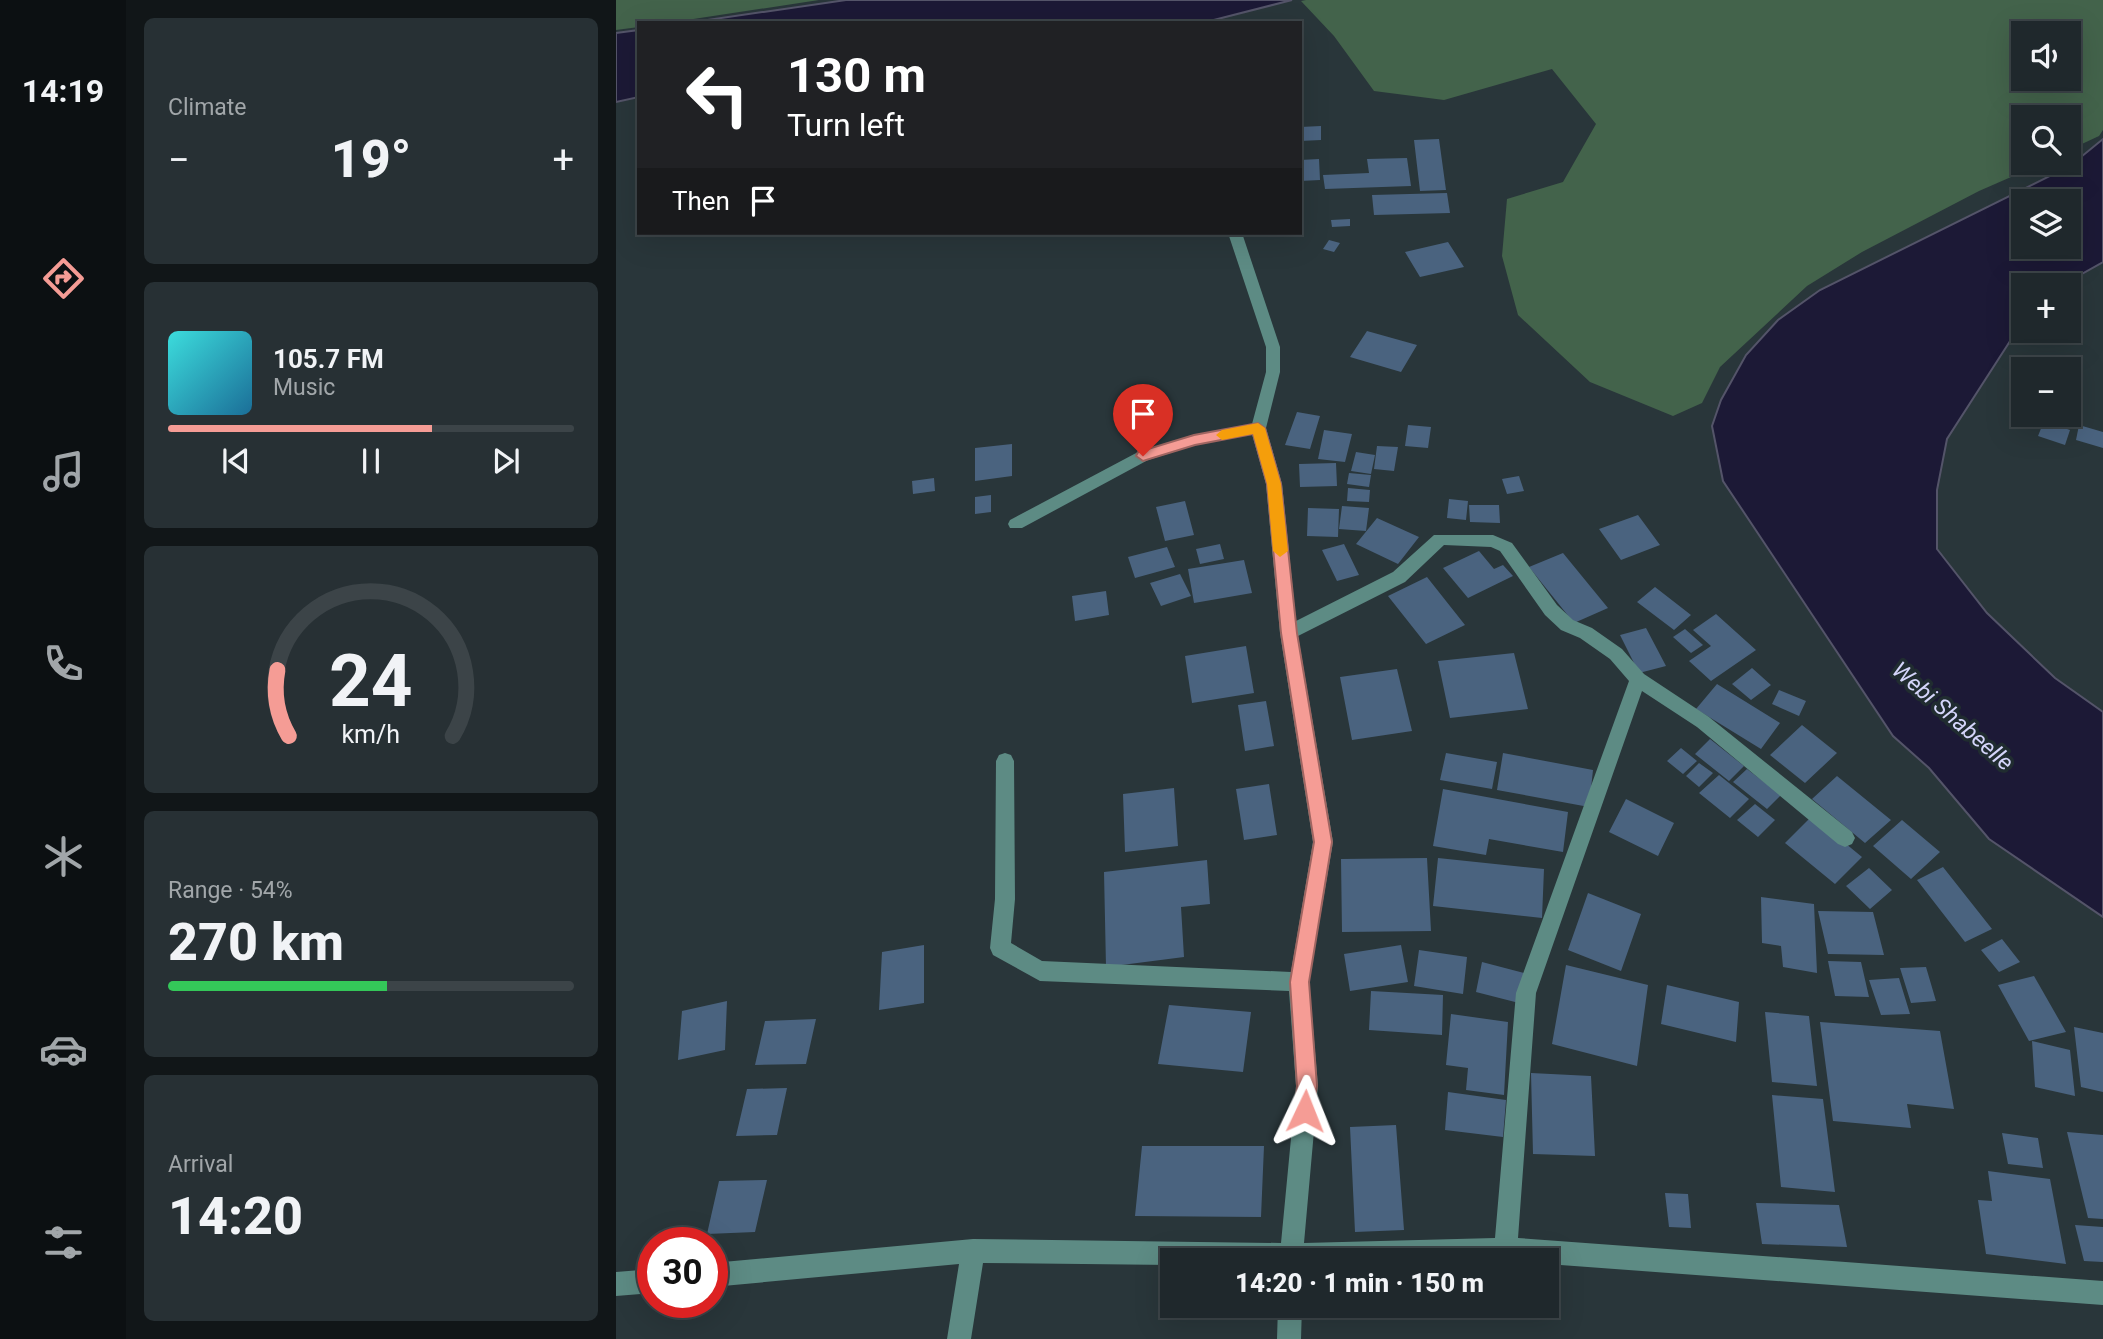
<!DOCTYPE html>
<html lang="en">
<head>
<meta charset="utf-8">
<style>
  :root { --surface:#1f282c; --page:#273034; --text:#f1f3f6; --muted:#a1a6a9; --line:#3c4448; --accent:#f59c95 }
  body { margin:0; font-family:Roboto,sans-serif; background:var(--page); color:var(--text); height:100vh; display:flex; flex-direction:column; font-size:26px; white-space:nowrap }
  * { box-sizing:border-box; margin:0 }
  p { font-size:23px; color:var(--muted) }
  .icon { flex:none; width:38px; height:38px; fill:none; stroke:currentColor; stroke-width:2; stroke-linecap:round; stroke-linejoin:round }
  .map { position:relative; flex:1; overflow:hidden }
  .drawer { display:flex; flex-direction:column; gap:18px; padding:18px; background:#111618; width:490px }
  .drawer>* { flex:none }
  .banner { position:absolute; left:21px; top:21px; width:665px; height:214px; border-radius:0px; box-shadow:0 7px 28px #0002,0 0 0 2px var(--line); background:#202124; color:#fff; overflow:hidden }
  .fabs { position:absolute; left:1395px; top:21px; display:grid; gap:14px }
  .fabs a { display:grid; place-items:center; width:70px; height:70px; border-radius:0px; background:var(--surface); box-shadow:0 7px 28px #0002,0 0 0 2px var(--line); font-size:35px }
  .speed { position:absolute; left:21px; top:1227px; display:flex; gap:14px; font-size:35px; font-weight:700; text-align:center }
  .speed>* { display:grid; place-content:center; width:91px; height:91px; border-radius:50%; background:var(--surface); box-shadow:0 7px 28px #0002,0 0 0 2px var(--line); line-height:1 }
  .speed .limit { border:10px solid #d22; background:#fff; color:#111 }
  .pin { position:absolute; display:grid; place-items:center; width:60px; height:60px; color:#fff; margin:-72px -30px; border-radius:50% 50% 50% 0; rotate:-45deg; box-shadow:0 0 7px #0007 }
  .pin .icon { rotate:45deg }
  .me { position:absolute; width:77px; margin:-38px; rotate:2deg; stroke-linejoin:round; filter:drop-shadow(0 0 5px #0008) }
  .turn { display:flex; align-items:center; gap:24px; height:147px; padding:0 35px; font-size:32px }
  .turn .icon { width:91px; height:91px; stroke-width:2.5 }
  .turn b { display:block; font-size:49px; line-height:60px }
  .then { display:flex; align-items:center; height:66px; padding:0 35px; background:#0003; gap:14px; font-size:26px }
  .big { font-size:52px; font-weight:800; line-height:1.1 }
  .drawer .card { flex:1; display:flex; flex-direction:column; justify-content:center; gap:10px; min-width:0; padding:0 24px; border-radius:10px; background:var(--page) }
  .drawer .dial { align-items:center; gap:0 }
  .dial svg { height:182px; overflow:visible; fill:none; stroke:var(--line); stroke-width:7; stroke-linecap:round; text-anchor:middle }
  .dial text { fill:var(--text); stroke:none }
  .song { display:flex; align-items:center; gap:21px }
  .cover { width:84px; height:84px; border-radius:10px; background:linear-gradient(135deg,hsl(180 70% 55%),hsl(200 70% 35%)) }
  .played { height:7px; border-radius:4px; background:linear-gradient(90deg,var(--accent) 65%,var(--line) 65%) }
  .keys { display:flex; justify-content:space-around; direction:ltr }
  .heat { display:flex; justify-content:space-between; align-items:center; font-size:38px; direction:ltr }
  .charge { height:10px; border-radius:5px; background:linear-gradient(90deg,#34c759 54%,var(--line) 0) }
  .trip { position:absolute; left:544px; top:1248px; width:399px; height:70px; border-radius:0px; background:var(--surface); box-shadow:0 7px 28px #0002,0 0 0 2px var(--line); font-weight:800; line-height:70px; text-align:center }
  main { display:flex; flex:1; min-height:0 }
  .tab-bar { display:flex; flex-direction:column; width:126px; justify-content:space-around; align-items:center; background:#0c1012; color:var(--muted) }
  .tab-bar .icon { width:49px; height:49px }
  .tab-bar .current { color:var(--accent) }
  .tab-bar b { font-size:32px; color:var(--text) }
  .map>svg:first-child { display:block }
</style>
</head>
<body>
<main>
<nav class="tab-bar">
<b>14:19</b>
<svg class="icon current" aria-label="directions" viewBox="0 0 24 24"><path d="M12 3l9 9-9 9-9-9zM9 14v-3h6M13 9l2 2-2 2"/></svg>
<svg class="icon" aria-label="music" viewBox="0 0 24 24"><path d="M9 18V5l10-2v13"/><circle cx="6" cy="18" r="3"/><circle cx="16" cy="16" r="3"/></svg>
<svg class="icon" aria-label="phone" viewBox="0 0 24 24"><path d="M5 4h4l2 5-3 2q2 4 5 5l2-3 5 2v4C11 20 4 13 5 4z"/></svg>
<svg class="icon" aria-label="climate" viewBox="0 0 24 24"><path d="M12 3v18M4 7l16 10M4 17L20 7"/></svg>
<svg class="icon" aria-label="car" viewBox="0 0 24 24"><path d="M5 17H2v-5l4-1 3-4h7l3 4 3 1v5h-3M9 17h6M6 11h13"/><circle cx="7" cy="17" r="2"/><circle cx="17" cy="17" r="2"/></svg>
<svg class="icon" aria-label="filters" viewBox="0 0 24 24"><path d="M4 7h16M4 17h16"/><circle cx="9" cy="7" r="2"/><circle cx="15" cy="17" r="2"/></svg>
</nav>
<section class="drawer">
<div class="card"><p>Climate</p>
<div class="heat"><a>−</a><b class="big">19°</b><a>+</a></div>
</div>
<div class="card">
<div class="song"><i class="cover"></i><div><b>105.7 FM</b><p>Music</p></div></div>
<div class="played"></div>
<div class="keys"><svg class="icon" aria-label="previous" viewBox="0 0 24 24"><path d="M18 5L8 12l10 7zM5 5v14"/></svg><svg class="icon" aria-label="pause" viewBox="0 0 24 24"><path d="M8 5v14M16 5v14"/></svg><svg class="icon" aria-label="next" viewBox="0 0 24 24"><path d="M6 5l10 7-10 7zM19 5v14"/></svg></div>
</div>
<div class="card dial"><svg viewBox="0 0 100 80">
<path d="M14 69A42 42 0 1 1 86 69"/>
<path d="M14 69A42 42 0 0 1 9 40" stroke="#f59c95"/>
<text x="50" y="56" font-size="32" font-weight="700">24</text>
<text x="50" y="72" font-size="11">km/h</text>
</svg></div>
<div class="card"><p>Range · 54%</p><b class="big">270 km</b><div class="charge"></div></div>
<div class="card"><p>Arrival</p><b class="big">14:20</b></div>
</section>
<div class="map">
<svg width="1487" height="1339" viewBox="0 0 1487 1339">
  <rect width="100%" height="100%" fill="#29363a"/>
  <path fill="#43634b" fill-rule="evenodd" d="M0,0H203L51,23H23V27L0,30Z
    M690,0H1487V130L1483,136L1453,150L1452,117H1407V163H1427L1363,191L1246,252L1191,286L1104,367L1086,403L1057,416L974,382L902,315L886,256L891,199L947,182L980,124L936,69L828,100L758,91L718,36L685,1ZM1407,33H1452V79H1407Z"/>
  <path fill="#1c1936" stroke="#545469" stroke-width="2" fill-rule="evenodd" d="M230,0H676L586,23H71Z
    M23,30V97L0,102V33Z
    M1487,139V262L1446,285H1407V321L1331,439L1321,490V549L1371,613L1439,678L1487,712V917L1373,839L1313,768L1277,736L1107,481L1096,426L1105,400L1130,355L1162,320L1204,290L1454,166ZM1407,201H1452V247H1407Z"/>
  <path fill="#4a637f" d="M705,126V140L684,141V127Z
    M823,139L830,190L804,191L798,140Z
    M791,158L795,186L709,189L707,175L753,173L751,159Z
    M703,159L704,180L684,181V160Z
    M831,193L834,213L758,215L756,195Z
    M734,219V226L716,227L715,220Z
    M713,240L724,243L718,252L707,249Z
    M832,242L848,267L804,277L789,252Z
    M751,331L801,345L785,372L734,357Z
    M681,412L704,416L694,449L669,445Z
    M1428,421L1454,430L1449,445L1422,436Z
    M792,425L815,427L812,448L789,446Z
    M1463,425L1487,432V448L1460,440Z
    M708,430L736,434L729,462L702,459Z
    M396,444V476L359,481V448Z
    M761,446L782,447L778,471L758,469Z
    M740,452L759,455L755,474L735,471Z
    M720,463L721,486L684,487L683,464Z
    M733,473L755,475L753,487L731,484Z
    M903,476L908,491L891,494L886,479Z
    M318,478L319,491L297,494L296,481Z
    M732,488L754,490L753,502L731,501Z
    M375,495V512L359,514V497Z
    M833,499L852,501L850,520L831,518Z
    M569,501L578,535L549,541L540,507Z
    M853,505H883L884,523L854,522Z
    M726,506L753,508L750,531L723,529Z
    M692,508L723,509L722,537L691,536Z
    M1022,515L1044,545L1005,560L983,529Z
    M761,518L803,537L782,564L740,544Z
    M604,544L608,559L584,564L580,549Z
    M728,544L743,575L721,581L706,550Z
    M551,547L559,567L519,578L512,557Z
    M863,551L878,569L887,565L897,576L852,598L827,568Z
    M947,553L992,608L958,623L913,567Z
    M628,560L636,593L578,603L572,569Z
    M564,574L575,596L545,606L534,583Z
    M811,577L849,625L810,644L772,596Z
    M1039,587L1075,615L1058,630L1021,602Z
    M490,591L493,615L459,621L456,596Z
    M1100,614L1140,650L1095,681L1073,661L1095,646L1077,630Z
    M1030,628L1050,666L1023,673L1004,635Z
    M1069,629L1087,645L1075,653L1057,637Z
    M630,646L638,693L576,703L569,656Z
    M898,653L912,709L834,718L822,661Z
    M1136,668L1155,685L1135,700L1116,684Z
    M781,669L796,731L736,740L724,677Z
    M1101,684L1164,723L1145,749L1080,709Z
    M1163,690L1190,701L1183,716L1156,704Z
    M650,701L658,746L629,751L622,705Z
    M1186,725L1221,753L1189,783L1154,755Z
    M1094,739L1128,766L1113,781L1079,754Z
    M1065,748L1081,761L1067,774L1051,761Z
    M830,753L881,762L876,789L824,780Z
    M887,753L977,770L973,807L881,790Z
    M1083,763L1097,773L1083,787L1070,776Z
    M1131,769L1165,795L1151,809L1117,782Z
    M1103,775L1133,799L1114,818L1083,793Z
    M1221,776L1275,820L1249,843L1196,799Z
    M653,784L661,835L628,840L620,789Z
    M558,788L562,846L509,852L507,794Z
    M827,789L952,812L947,852L873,839L870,855L817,846Z
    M1010,799L1058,823L1042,856L993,832Z
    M1139,804L1159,820L1142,837L1121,820Z
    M1196,816L1246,857L1219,884L1169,843Z
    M1286,820L1324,852L1295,879L1257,846Z
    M811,858L815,931L726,932L725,859Z
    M822,858L928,869L926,918L817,906Z
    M591,860L594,904L565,907L568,957L490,967L488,872Z
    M1327,867L1376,929L1349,942L1301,880Z
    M1253,868L1276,890L1254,909L1230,886Z
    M972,893L1025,914L1005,971L952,950Z
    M1145,897L1198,904L1201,973L1167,967L1165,946L1146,943Z
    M1202,911L1257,912L1268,955L1212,954Z
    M1386,939L1404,962L1383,972L1365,950Z
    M308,945V1003L263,1010L266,952Z
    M785,945L792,982L734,991L728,954Z
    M803,950L851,957L847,994L798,986Z
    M1212,961L1245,962L1253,997L1219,996Z
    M866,962L908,973L903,1003L860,992Z
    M950,965L1032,985L1021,1066L936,1044Z
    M1310,967L1320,1001L1295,1003L1284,968Z
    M1418,976L1450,1032L1413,1041L1382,985Z
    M1283,978L1294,1014L1265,1015L1253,980Z
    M1051,985L1123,1002L1120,1042L1045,1024Z
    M755,991L827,995L826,1035L753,1030Z
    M111,1001L109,1050L62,1060L66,1011Z
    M553,1005L635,1012L627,1072L542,1064Z
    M1149,1012L1193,1016L1201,1086L1156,1082Z
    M835,1014L892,1022L888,1095L850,1090L852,1068L830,1065Z
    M200,1019L190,1064L139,1065L149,1021Z
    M1204,1022L1324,1031L1338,1109L1291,1104L1295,1128L1217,1121Z
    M1458,1027L1487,1033V1092L1465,1087Z
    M1416,1041L1454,1050L1459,1096L1419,1087Z
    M915,1073L975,1076L979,1156L917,1154Z
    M171,1088L161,1135L120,1136L131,1089Z
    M832,1092L890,1100L887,1137L829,1130Z
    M1156,1095L1207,1099L1219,1192L1165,1187Z
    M780,1125L788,1230L739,1232L734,1127Z
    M1451,1132L1487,1135V1219L1472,1218Z
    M1386,1133L1422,1138L1427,1168L1392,1164Z
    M526,1146H648L645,1217L519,1216Z
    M1372,1171L1434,1179L1450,1264L1370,1254L1362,1200L1376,1201Z
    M151,1180L139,1232L91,1234L103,1181Z
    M1049,1193L1072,1194L1075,1228L1053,1227Z
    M1140,1203L1223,1205L1231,1247L1146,1244Z
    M1459,1225L1487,1227V1262L1468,1261Z"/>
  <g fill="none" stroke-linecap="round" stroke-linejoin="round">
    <path fill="#5d8b84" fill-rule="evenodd" d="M612,233H626L664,347V372L650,428L666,484L680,621L777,572L818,535H877L896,543L941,605L957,620L976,628L1006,649L1028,674L1093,717L1236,832L1239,838L1236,844L1229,847L1222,844L1081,727L1026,691L920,993L902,1238L1487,1281V1305L931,1264V1260H556V1265L367,1263L355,1339H331L343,1264L96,1287V1263L357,1239L665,1243L680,1086L673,991L424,981L377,955L374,948L379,899L380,761L383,755L389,753L395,755L398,761L399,899L395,943L426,961L675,972L697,842L664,633L650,484L636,434L579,445L532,460L406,528H394L392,524L394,520L522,452L578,435L636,424L650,372V347ZM828,545L875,547L884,551L929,615L945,630L964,638L994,659L1013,681L900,993L879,1238L688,1243L702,1086L693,982L717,842L682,636L789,582Z
      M37,1269V1293L0,1296V1272Z
      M662,1306H686L685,1339H661Z"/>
  </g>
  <path fill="#f59c95" stroke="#9f6561" stroke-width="2" d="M642,423L649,428L665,484L681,633L716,842L693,982L701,1086L696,1118L689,1120L682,1118L679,1111L681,1086L674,982L698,842L665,633L651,484L637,434L579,445L527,461L520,456L522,452L578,435Z"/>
  <path fill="#f59e0b" d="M642,423L649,428L665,484L672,551L664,557L657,551L651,484L637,434L606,440L600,435L606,430Z"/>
  <g text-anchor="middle" stroke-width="7" stroke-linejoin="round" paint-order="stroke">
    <g font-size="23" font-style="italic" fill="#d4d5fa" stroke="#202c30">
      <text transform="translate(1337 716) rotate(41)" y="8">Webi Shabeelle</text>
    </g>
  </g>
</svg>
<div class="fabs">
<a><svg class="icon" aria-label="sound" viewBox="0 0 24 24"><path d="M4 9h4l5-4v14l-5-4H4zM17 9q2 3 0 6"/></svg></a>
<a><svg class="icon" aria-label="search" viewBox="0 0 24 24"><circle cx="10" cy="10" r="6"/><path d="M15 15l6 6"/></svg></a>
<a><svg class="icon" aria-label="layers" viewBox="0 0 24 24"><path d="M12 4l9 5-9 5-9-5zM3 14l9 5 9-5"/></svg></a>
<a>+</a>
<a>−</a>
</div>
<div class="speed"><div class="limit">30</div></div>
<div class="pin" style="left:527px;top:456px;background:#d93025"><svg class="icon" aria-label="arrive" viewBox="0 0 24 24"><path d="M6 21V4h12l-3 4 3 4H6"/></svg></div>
<svg class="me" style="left:689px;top:1111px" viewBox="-20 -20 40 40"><path d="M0-17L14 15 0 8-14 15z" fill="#f59c95" stroke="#fff" stroke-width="4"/></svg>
<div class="trip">14:20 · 1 min · 150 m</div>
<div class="banner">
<div class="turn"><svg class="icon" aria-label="left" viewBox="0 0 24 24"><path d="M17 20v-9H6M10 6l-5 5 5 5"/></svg><div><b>130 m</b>Turn left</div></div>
<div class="then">Then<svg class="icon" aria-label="arrive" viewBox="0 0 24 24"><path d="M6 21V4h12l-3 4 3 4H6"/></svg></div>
</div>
</div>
</main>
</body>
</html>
